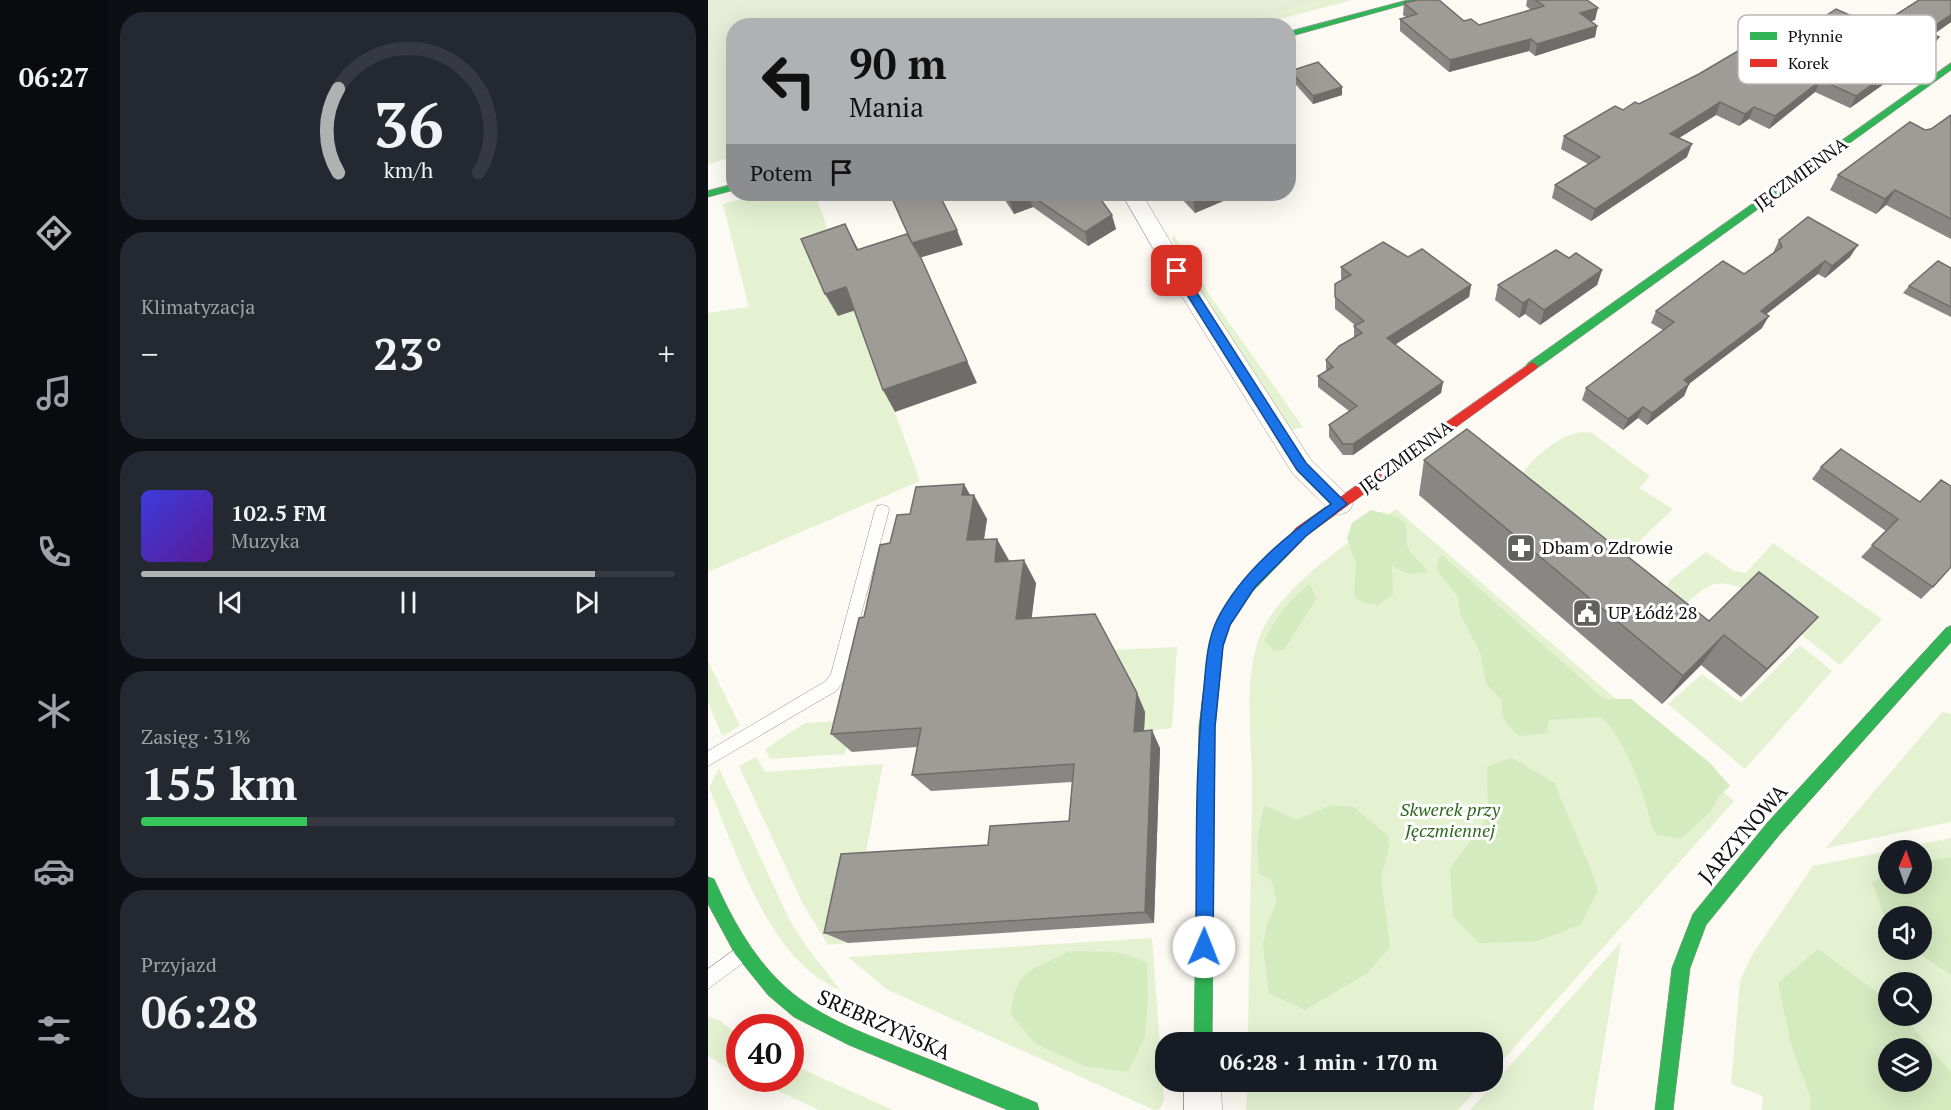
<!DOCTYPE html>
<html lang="pl">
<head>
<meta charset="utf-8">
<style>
  :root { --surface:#171b24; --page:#242831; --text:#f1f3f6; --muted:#9ea1a6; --line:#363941; --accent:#b0b1b2 }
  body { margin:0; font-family:"PT Serif",serif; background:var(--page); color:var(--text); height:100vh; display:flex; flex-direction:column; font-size:22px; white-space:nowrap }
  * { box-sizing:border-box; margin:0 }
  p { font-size:20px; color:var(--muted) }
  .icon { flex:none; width:33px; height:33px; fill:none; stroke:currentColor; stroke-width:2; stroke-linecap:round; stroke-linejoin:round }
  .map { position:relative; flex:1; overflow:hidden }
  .details { display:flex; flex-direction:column; gap:12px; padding:12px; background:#0d0f14; width:600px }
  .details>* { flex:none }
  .banner { position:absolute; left:18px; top:18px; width:570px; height:183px; border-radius:24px; box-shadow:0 6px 24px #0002; background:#b0b1b2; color:#111; overflow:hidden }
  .needle { width:39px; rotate:2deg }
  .fabs { position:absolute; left:1170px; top:840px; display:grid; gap:12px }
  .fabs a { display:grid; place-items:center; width:54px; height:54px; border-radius:50%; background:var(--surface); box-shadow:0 6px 24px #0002; font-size:30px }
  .speed { position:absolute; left:18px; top:1014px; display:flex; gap:12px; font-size:30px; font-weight:700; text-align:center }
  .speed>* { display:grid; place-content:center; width:78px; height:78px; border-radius:50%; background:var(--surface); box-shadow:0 6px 24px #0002; line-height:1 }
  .speed .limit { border:9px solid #d22; background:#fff; color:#111 }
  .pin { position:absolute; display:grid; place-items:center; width:51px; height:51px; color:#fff; margin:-26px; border-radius:12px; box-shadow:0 3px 9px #0006 }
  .me { position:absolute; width:66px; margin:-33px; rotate:1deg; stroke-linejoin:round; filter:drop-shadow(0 0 4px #0008) }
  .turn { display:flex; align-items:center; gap:21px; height:126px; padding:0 24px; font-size:27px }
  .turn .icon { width:78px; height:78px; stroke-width:2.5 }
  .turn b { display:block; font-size:42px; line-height:51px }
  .then { display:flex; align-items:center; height:57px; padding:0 24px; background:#0003; gap:12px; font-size:22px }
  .big { font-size:45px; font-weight:600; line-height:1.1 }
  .details .card { flex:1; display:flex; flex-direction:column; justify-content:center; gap:9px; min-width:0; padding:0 21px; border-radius:24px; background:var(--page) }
  .details .dial { align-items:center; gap:0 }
  .dial svg { height:156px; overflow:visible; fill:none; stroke:var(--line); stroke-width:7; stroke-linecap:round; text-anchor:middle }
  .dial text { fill:var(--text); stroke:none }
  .song { display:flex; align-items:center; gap:18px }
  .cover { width:72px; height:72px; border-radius:9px; background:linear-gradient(135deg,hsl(240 70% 55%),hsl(270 70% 35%)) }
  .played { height:6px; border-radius:3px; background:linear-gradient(90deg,var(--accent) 85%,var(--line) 85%) }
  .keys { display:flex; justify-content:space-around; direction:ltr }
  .heat { display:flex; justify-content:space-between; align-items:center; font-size:33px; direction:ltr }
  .charge { height:9px; border-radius:4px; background:linear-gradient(90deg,#34c759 31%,var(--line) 0) }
  .trip { position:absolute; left:447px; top:1032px; width:348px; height:60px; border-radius:24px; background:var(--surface); box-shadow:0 6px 24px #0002; font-weight:600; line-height:60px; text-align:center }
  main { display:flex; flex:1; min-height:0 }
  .dock { display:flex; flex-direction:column; width:108px; justify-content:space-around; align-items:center; background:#090b0e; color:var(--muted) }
  .dock .icon { width:42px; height:42px }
  .dock .active { color:var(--accent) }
  .dock b { font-size:27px; color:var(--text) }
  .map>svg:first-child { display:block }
</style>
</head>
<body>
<main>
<nav class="dock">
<b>06:27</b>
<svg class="icon active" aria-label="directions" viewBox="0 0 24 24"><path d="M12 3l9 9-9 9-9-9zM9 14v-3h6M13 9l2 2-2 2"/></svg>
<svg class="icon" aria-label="music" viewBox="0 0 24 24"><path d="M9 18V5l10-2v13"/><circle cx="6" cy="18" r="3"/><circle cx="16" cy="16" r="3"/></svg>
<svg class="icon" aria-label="phone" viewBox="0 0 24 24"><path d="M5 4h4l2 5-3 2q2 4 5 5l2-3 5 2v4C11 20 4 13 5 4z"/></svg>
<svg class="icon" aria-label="climate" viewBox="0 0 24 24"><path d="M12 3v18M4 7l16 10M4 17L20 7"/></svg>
<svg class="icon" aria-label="car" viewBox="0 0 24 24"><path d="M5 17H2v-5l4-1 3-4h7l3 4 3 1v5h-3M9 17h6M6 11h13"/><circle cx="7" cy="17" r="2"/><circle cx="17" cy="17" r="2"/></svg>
<svg class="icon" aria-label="filters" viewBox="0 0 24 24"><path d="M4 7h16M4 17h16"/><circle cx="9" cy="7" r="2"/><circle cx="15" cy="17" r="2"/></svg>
</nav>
<section class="details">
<div class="card dial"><svg viewBox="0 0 100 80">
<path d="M14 69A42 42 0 1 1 86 69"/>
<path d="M14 69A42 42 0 0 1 14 26" stroke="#b0b1b2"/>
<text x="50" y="56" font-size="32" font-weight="700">36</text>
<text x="50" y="72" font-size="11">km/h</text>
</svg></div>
<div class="card"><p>Klimatyzacja</p>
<div class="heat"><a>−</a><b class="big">23°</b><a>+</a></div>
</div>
<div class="card">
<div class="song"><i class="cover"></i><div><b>102.5 FM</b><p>Muzyka</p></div></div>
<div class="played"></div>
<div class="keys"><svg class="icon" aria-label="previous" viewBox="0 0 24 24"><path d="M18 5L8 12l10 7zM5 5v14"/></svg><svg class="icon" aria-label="pause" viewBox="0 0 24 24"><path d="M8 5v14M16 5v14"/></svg><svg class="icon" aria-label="next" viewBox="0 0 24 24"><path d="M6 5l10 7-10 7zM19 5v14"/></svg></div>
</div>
<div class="card"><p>Zasięg · 31%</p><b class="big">155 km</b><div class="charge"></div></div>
<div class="card"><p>Przyjazd</p><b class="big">06:28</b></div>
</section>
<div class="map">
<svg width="1243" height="1110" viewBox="0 0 1243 1110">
  <rect width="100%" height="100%" fill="#fcfaf2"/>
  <path fill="#e4f2d2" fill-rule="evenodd" d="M621,0H644L549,25L524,26Z
    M52,194H107L212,481L0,572V313L41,307L15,204Z
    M466,235L500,293L595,427L584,430L493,291L464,239Z
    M873,432L884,433L942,476L931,488L965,509L905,566L806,485C819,463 848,436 873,432Z
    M688,509L1026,801L785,1071L784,1042H540C541,959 543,876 544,793C545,742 531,662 561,618C589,576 646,538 688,509Z
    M1065,543L1174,619L1132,665L1036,589C1005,576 996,588 974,608L959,589L961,581L998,552L1026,571L1038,573Z
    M1092,645L1124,671L1037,769L960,704L994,674L1033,703Z
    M469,647L464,728L436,731L404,650Z
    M0,661L32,726L14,736L0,702Z
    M1234,712L1243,714V822L1118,848Z
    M145,720L137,754L62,759L57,749L97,723Z
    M48,757L57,772L175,764L140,943L120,945L94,902L31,766Z
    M11,768L82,921L98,946L132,990C61,961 29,853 1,788Z
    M1243,838V1110H1054L1055,1096L1023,1084L1032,981L1044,955L1105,866L1180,851V884H1214V850H1182ZM1180,916H1214V950H1180ZM1180,982H1214V1016H1180ZM1180,1048H1214V1082H1180Z
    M444,938L456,1100L452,1109L446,1110L180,990L140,957Z
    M913,942L885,1110H762Z
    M0,1017L12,1020L31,1037V1062L25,1071L0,1056Z
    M83,1064L185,1110H111L51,1082L53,1079L82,1078Z
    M539,1082H775L750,1110H538Z"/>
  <path fill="#d4eabf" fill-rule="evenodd" d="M663,510C673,513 694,515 698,526C700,534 697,542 701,550C706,560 715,561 719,572L701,574L684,566L685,595L669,605L656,603L646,596L648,564L639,538L644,523Z
    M735,556L896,699H923L1002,763L1022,786L1011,796L1003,811L973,839L947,834C934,793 924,750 894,717L841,720L839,733L811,736C799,725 791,718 795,701L779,685L772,652L752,613L750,597L729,570L731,557Z
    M602,584L608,599L576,650L567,651L556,641C569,617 580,600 602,584Z
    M804,758L847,783C860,821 879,853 890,891L872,925L830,941L771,943L745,916L742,868L780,817L779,766Z
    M556,805L588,820L624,805L646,807L680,836L681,848L673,878L682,947L658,974L597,1010L561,993L555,945L559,925L569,901L563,879L551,874L549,841Z
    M1243,857V975L1206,950H1214V916H1180V925L1164,882L1180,874V884H1214V862Z
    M1110,949L1180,1000V1016H1195L1243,1072V1110H1102L1103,1099L1083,1044L1070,983ZM1214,1048V1082H1180V1048Z
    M362,951L409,952L439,962L440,997L437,1037L420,1072L376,1066L328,1044L303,1015C307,969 324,970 362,951Z"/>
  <path fill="#e7edd6" d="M0,0H621L524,26H26L25,157L0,164Z"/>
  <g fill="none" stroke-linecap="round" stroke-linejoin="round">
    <g stroke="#959491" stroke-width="1">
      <path id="lane" d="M174,505L179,506L181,510L135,682L128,691L0,766V751L118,681L123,674L167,510L169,506Z
        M33,945L39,948L42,954L39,960L0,989V969Z"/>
    </g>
    <g stroke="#959491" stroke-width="1">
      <path id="street" d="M414,194H434L478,268L603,460L641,497L645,504L641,511L632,515L623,511L585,474L458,271Z
        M476,1082H513L514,1110H476Z"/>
    </g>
    <g stroke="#8c8b87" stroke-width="1">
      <path id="fast" d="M700,0H713L580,37V32Z
        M1243,63V70L828,369H820L818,366L820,363Z
        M26,184V190L0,197V191Z
        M578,542L583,544L585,548L583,552L536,600L522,625L515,646L507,727L504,1042H486L491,727L501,646L508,623L526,592L573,544Z
        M1243,626V642L1072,834L998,925L982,968L965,1110H947L964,968L985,914L1060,822L1238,628Z
        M0,877L6,879C23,917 43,954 73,983C107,1016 153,1032 197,1050C241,1067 285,1085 329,1103L331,1110H300L141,1045L86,1017L60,995L27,954L0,904Z"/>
    </g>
    <g stroke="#8c8b87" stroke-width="1">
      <path id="jam" d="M824,362L830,366L828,369L598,536L583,552H573L571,548L588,528Z"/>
    </g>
    <use href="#lane" fill="#fffefd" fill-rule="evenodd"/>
    <use href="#street" fill="#fffefd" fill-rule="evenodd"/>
    <use href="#fast" fill="#30b455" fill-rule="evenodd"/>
    <use href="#jam" fill="#e5322d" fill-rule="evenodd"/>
  </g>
  <path fill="#898683" d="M819,0H879L887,20L883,21L889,26L887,37L827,56L821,51L741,72L692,31V19L698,17L695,15L696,3L771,25L823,10L818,6Z
    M1243,0V22L1225,35L1224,50L1142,108L1107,92L1061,129L1041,119L1031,126L1008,115L971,138L979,157L883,221L844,198L847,185L880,164L853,149L856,136L1092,33L1169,27Z
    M582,71L634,87V95L605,104L582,78Z
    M1243,115V239L1178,205L1168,214L1122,190L1130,175L1217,130L1223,129Z
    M293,194H389L408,229L380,246L325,207L306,214Z
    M469,194H520V199L487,213Z
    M1071,240L1142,257L1117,278L1110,274L1058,314L1054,328L981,384L976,396L939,425L930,418L915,430L874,400L878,388L955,330L943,323L948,311L1036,274L1065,253Z
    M700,257L763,285L761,297L687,344L735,382L733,393L645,455H635L621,437V425L641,411L610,387V376L618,371V360L646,337V326H648L627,309V284L634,280L633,279V267Z
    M861,258L894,270L889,285L832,325L817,314L811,318L787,300L790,285Z
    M1243,268V317L1195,293L1201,286Z
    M716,460L1001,621L1082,647L1033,697L993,665L954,704L711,495Z
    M1113,467L1212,502L1225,587L1213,599L1153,557L1178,531L1104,479Z
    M262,495L279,519L276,540L328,583L323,618L429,693L437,712L436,731L452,748L446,923L140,943L116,933L280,845L361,821L364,782L223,791L204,775L209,747L144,752L123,734L156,617L202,514Z"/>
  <path fill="#6f6d6a" d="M890,8L887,20L869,25L872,13Z
    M1243,15V22L1217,40L1219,32L1223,28Z
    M889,26L887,37L827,56L829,44Z
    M1231,37L1224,50L1142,108L1148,96Z
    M823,39L821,51L741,72L742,60Z
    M1113,80L1107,92L1061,129L1067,116Z
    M634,87V95L605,104V96Z
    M1012,102L1008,115L958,146L962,134Z
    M1046,107L1041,119L1031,126L1037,114Z
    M984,144L979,157L883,221L887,209Z
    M1187,190L1178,205L1168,214L1177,199Z
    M319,194H320L325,207L306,214L301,199Z
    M499,194H520V199L487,213L485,199Z
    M404,215L408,229L380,246L377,232Z
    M137,224L149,247L160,272L149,250Z
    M249,230L255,245L211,258L204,243Z
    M1150,245L1142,257L1117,278L1124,266Z
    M213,258L269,383L187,412L175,390Z
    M1117,261L1110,274L1047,323L1053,311Z
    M894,270L889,285L832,325L836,310Z
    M763,285L761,297L679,350V338Z
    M138,287L151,309L130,316L117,294Z
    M821,299L817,314L811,318L815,303Z
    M1061,316L1054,328L970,392L976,380Z
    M735,382L733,393L645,455V444Z
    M981,384L976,396L939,425L944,413Z
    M935,407L930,418L915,430L920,419Z
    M256,484L265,500L266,495L279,519L272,563L259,540L254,495Z
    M289,539L302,562H287Z
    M316,560L328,583L321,640L308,619Z
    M1110,617L1082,647L1033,697L1059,669Z
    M1016,635L993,665L954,704L975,676Z
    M429,693L437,712L435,749L426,732Z
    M444,730L452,748L446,923L437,912Z"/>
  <path fill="#9f9c98" stroke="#6f6d6a" stroke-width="1.5" d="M709,0H731L756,21L763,19L771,25L836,6L827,0H879L890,8L872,13L889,26L829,44L823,39L742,60L692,19L709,14L696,3Z
    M1211,0H1243V15L1223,28L1219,32L1231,37L1148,96L1113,80L1067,116L1046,107L1037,114L1012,102L962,134L984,144L887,209L847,185L892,157L856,136L907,106L915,110L927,102L931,104L991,74L1074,25L1092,33L1128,9L1169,27Z
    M610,62L634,87L605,96L582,71Z
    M1243,115V219L1187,190L1177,199L1130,175L1202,122L1217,130L1223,129Z
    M182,194H231L249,230L204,243Z
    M297,194H319L301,199Z
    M321,194H389L404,215L377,232Z
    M479,194H499L485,199Z
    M1100,217L1150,245L1124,266L1117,261L1053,311L1061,316L976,380L981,384L944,413L935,407L920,419L878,388L966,322L948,311L1015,261L1036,274L1074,247L1071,240Z
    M137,224L149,250L199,234L213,258L259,361L175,390L138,287L117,294L93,239Z
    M675,242L700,257L714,249L763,285L679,338L735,382L645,444H635L621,425L649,406L610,376L625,367L618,360L631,346L654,333L646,326L656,321L627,297V284L643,275L633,267Z
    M848,250L861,258L868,253L894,270L836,310L821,299L815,303L790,285Z
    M1230,261L1243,268V307L1201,286Z
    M759,429L1001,621L1051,572L1110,617L1059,669L1016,635L975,676L716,460Z
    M1133,449L1212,502L1233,480L1243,486V567L1225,587L1164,545L1190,519L1113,467Z
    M256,484L254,495H266L259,540L289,539L287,562L316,560L308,619L387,614L429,693L426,732L444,730L437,912L116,933L133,854L280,845L282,826L361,821L366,764L204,775L213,728L123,734L151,618L156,617L172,545L182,543L189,515L202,514L208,487Z"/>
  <path fill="#1a73e8" stroke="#114b97" stroke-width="1.5" d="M469,267L473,268L598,463L639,504L598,536L547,587L522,625L515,646L507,727L505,947L503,954L496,956L490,954L488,947C489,861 486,773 496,687C498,665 499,641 509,620C533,572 580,534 623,504L589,470L464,271Z"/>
  <defs>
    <g id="pharmacy-square" transform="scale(1.5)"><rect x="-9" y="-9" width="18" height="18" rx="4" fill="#61615e" stroke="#fff"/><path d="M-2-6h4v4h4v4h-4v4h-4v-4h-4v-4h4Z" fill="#fff"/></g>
    <g id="civic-square" transform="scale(1.5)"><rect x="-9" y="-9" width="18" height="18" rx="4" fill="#61615e" stroke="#fff"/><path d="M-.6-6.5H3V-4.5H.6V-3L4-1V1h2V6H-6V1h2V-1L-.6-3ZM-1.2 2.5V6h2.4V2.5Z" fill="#fff"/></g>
  </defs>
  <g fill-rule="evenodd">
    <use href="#pharmacy-square" x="813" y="548"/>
    <use href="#civic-square" x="879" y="613"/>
  </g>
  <g text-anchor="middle" stroke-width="6" stroke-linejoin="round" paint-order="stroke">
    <g font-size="18" fill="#0e0e0e" stroke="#fff">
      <text transform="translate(1093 174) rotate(-36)" y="6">JĘCZMIENNA</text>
      <text transform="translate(698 457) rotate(-36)" y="6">JĘCZMIENNA</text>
    </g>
    <g font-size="18" fill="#0e0e0e" stroke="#fff" text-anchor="start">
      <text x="834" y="554">Dbam o Zdrowie</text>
      <text x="900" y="619">UP Łódź 28</text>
    </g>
    <g font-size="18" font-style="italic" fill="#2a681c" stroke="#fff">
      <text x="742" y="816">Skwerek przy<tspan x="742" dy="21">Jęczmiennej</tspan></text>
    </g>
    <g font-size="21" fill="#0e0e0e" stroke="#fff">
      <text transform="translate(1035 834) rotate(-49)" y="7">JARZYNOWA</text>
      <text transform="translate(176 1025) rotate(24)" y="7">SREBRZYŃSKA</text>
    </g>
  </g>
  <rect x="1030" y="15" width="198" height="69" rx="9" fill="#fff" stroke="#b7b7b7" stroke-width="1.5"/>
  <rect x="1042" y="32" width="27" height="8" fill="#30b455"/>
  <rect x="1042" y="59" width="27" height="8" fill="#e5322d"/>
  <g font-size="16" fill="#0e0e0e">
    <text x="1080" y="42">Płynnie</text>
    <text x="1080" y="69">Korek</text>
  </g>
</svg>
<div class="fabs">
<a><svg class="needle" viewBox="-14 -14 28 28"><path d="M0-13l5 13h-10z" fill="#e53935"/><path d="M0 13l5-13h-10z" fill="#9ea1a6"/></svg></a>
<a><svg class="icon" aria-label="sound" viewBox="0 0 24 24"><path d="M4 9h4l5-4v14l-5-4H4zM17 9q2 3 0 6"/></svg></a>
<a><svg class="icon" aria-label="search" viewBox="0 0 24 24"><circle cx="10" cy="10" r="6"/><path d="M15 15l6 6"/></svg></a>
<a><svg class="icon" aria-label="layers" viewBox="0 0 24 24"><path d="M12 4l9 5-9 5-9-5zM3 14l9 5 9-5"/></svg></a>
</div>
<div class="speed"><div class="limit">40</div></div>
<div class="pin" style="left:469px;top:271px;background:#d93025"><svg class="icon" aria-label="arrive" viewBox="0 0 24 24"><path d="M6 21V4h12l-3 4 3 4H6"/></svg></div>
<svg class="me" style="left:496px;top:947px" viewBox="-20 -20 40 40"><circle r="19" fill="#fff"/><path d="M0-13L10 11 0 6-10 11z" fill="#1a73e8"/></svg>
<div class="trip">06:28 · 1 min · 170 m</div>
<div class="banner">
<div class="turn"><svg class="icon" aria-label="left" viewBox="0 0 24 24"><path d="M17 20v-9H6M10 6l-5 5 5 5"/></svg><div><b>90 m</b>Mania</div></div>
<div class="then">Potem<svg class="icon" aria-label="arrive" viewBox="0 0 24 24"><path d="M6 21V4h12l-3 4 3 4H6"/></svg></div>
</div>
</div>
</main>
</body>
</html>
